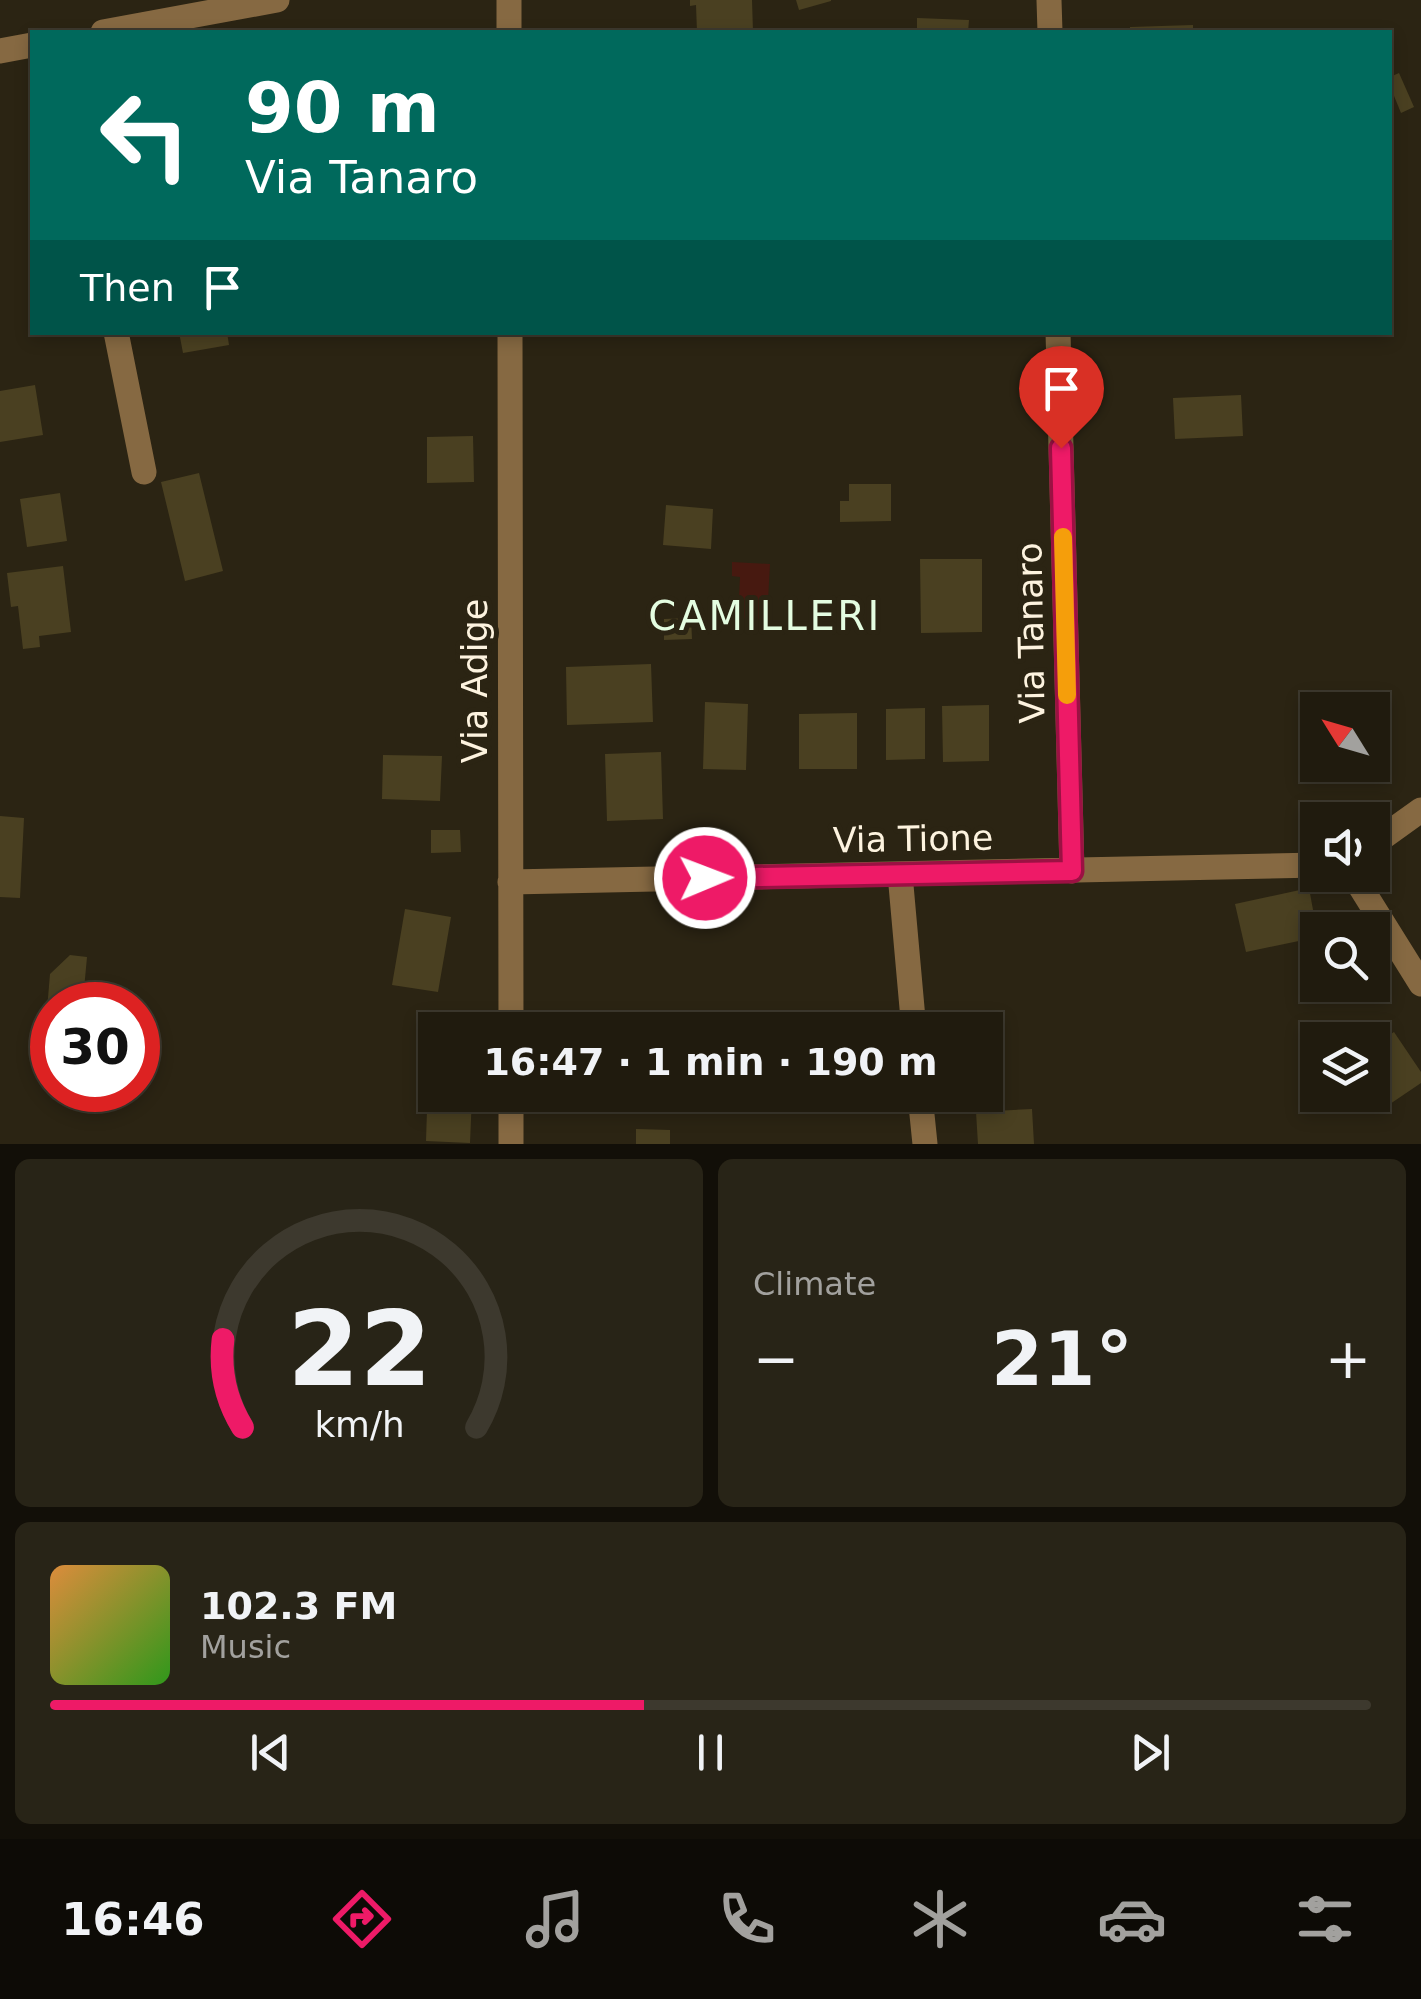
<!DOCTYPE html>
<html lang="en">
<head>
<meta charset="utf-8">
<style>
  :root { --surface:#201b0e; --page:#282417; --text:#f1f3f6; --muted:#a2a19e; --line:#3d392e; --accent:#ee1a67 }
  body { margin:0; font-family:"DejaVu Sans",sans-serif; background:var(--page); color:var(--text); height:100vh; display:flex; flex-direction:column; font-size:38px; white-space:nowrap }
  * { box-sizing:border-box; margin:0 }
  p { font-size:32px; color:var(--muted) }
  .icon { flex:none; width:55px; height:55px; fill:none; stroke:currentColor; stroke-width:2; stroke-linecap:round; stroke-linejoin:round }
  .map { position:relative; height:1144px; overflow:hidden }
  .details { display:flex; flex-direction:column; gap:15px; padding:15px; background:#120f08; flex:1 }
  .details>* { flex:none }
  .guide { position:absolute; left:30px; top:30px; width:1362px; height:305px; border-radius:0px; box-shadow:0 5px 15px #0003,0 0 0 2px var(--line); background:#00695c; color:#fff; overflow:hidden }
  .needle { width:65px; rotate:307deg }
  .fabs { position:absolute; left:1300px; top:692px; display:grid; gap:20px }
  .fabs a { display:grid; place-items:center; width:90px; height:90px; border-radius:0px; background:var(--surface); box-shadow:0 5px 15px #0003,0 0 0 2px var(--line); font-size:50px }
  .speed { position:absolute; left:30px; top:982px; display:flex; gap:20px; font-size:50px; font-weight:700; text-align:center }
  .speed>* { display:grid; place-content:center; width:130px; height:130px; border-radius:50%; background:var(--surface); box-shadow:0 5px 15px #0003,0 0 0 2px var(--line); line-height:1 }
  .speed .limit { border:15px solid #d22; background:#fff; color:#111 }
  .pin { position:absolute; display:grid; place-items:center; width:85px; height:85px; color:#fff; margin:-102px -42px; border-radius:50% 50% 50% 0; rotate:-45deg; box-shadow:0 0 10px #0007 }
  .pin .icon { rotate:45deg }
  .me { position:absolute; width:110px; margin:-55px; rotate:89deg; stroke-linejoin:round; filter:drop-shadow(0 0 8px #0008) }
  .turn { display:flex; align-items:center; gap:35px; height:210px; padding:0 50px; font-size:45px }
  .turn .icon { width:130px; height:130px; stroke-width:2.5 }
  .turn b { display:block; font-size:70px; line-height:85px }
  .then { display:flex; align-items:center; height:95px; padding:0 50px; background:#0003; gap:20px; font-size:38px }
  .big { font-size:75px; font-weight:800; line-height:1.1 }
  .details .widget { flex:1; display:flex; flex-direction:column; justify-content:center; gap:15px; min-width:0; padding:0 35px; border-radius:15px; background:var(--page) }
  .details .dial { align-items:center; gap:0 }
  .dial svg { height:260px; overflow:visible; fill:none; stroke:var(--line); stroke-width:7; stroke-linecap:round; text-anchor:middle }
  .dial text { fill:var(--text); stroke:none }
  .song { display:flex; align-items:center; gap:30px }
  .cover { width:120px; height:120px; border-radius:15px; background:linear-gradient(135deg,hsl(30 70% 55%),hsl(110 70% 35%)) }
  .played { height:10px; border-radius:5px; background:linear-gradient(90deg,var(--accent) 45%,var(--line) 45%) }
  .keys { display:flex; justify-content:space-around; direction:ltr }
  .heat { display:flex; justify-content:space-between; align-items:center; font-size:55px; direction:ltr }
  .details .tiles { flex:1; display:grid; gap:15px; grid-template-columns:1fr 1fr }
  .widget:last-child { grid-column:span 2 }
  .trip { position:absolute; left:418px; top:1012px; width:585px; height:100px; border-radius:0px; background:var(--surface); box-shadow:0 5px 15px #0003,0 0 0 2px var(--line); font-weight:800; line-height:100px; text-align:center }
  .tab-bar { display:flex; height:160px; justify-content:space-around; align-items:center; background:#0d0b06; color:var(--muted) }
  .tab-bar .icon { width:70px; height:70px }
  .tab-bar .current { color:var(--accent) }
  .tab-bar b { font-size:45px; color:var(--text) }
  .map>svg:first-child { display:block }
</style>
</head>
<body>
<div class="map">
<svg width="1421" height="1144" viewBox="0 0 1421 1144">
  <rect width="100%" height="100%" fill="#2b2413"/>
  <path fill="#471910" d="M732,562L770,564L767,619L738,618L740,577L732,576Z"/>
  <path fill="#4a4021" d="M690,0H752L753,32H697L696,5L690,6Z
    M796,0H831V1L799,10Z
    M917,18L969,20L968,32H917Z
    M1193,25V32H1130V27Z
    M1399,73L1414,107L1401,113L1390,86V77Z
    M179,332H227L229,345L183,353Z
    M35,385L43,435L0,442V391Z
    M1241,395L1243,436L1175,439L1173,398Z
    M473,436L474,482L427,483V437Z
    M199,473L223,571L185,581L161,482Z
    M849,484H891V521L840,522V501H849Z
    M60,493L67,541L27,547L20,499Z
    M666,505L713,509L711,549L663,545Z
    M920,559H982V632L921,633Z
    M63,566L71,632L39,636L40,647L23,649L18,606L11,607L7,573Z
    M691,618L692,639L664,640V619Z
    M651,664L653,722L567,725L566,667Z
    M705,702L748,704L746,770L703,769Z
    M989,705V761L943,762L942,706Z
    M925,708V759L886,760V709Z
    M857,713V769H799V714Z
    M661,752L663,819L607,821L605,754Z
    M383,755L442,756L440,801L382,799Z
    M0,816L24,818L20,898L0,897Z
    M431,830H460L461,852L431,853Z
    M1309,888L1318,937L1246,952L1235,904Z
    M405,909L451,917L438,992L392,985Z
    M70,955L87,957L83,1000L105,1002V1005H52V1059L43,1058L50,974Z
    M1394,1032L1421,1072V1083L1384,1108L1372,1091V1046Z
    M428,1079H435V1095H472L470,1143L426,1141Z
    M1032,1109L1034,1144H978L976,1112Z
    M636,1129L670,1130V1144H636Z"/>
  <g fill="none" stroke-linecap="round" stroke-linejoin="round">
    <path stroke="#866942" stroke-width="25" d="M509,0V32
      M1049,0L1050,32
      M103,32L277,0
      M0,51L32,45
      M116,332L144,472
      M510,332L511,1030
      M1058,332L1072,871
      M1372,845L1421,810
      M900,874L914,1030
      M1353,875L1421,984
      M510,882L1318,865
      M511,1095V1144
      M920,1095L925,1144"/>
  </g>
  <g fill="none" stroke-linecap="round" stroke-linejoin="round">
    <g stroke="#9b1143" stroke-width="25">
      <path id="route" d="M705,878L1072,871L1061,448"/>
    </g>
    <use href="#route" stroke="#ee1a67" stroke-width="18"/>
    <path stroke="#f59e0b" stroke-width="18" d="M1063,537L1067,695"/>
  </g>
  <g text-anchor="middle" stroke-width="10" stroke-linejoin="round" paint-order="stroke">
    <g font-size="35" fill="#fdf3df" stroke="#2b2413">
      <text transform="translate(1031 633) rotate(-91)" y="12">Via Tanaro</text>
      <text transform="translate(475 681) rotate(-90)" y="12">Via Adige</text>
      <text transform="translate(913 839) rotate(-1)" y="12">Via Tione</text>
    </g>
    <g font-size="40" letter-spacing="2.5" fill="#e4fde1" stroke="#2b2413">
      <text x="765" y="630">CAMILLERI</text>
    </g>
  </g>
</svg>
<div class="fabs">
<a><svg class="needle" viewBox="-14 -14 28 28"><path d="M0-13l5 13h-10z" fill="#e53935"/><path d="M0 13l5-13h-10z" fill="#a2a19e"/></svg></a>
<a><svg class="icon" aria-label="sound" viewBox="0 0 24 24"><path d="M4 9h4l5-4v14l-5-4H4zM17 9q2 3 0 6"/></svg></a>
<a><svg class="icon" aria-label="search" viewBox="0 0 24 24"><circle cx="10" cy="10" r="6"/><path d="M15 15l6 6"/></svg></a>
<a><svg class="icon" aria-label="layers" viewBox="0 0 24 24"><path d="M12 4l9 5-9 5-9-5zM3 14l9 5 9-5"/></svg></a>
</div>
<div class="speed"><div class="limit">30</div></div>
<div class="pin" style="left:1061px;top:448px;background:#d93025"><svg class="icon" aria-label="arrive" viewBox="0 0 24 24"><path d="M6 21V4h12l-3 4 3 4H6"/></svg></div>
<svg class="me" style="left:705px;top:878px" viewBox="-20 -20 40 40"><circle r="17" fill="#ee1a67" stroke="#fff" stroke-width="3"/><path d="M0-11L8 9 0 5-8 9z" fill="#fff"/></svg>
<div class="trip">16:47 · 1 min · 190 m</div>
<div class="guide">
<div class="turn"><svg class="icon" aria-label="left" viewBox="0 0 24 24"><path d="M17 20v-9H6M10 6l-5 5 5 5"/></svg><div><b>90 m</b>Via Tanaro</div></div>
<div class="then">Then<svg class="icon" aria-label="arrive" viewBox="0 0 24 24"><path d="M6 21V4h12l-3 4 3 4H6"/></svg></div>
</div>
</div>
<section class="details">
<div class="tiles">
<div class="widget dial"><svg viewBox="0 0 100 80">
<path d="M14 69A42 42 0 1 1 86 69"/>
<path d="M14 69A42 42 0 0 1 8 42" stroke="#ee1a67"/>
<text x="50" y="56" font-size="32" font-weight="700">22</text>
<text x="50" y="72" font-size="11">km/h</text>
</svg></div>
<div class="widget"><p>Climate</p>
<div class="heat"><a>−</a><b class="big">21°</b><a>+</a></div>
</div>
<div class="widget">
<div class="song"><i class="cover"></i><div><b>102.3 FM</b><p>Music</p></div></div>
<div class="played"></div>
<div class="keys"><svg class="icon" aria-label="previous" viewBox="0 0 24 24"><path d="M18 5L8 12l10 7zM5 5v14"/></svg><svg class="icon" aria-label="pause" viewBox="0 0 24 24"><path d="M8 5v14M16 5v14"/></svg><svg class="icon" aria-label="next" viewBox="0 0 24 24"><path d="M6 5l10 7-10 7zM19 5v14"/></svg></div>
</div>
</div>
</section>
<nav class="tab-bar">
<b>16:46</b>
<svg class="icon current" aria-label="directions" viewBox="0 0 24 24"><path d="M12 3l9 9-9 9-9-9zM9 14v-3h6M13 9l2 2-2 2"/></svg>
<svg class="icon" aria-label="music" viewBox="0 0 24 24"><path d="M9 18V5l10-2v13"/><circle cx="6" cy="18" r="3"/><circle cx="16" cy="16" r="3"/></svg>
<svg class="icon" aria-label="phone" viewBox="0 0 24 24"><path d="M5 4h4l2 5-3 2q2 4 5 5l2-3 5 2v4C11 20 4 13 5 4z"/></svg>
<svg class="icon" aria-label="climate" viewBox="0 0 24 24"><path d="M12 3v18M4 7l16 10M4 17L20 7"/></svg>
<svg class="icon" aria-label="car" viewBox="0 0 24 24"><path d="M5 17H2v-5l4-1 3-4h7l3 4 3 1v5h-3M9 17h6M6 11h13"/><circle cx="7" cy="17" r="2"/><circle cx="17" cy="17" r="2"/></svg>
<svg class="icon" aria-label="filters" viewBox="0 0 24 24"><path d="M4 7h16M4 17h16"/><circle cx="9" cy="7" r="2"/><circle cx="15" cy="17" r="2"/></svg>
</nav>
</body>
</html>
